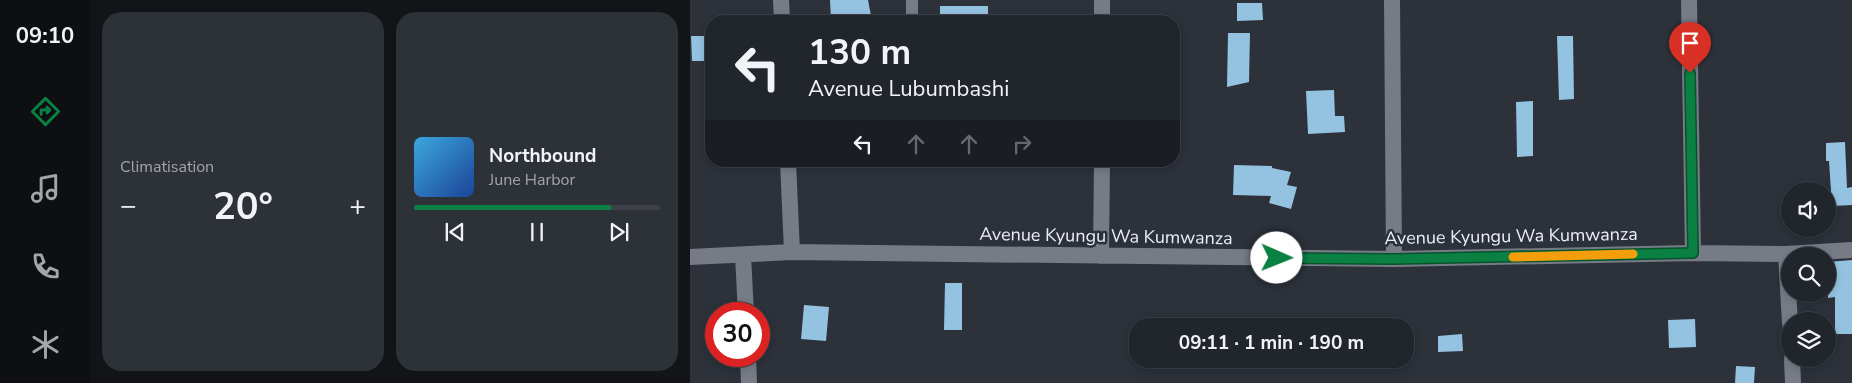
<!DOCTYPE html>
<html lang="fr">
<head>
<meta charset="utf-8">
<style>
  :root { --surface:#21252c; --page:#2d3138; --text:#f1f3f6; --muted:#a2a5a9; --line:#3e4248; --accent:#0b8043 }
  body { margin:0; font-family:"Nunito Sans",sans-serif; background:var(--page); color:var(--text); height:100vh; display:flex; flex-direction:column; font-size:19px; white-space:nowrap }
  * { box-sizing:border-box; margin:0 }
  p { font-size:16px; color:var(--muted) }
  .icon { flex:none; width:28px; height:28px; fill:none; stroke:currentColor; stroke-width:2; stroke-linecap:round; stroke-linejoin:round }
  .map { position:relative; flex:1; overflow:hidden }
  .panel { display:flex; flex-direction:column; gap:12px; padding:12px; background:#121418; width:600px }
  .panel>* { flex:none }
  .hud { position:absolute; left:15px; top:15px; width:475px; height:152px; border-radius:20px; box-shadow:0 2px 8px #0003,0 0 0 1px var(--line); background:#21252c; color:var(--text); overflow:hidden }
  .fabs { position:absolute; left:1091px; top:182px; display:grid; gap:10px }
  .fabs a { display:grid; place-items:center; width:55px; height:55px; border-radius:50%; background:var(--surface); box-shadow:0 2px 8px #0003,0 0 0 1px var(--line); font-size:25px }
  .speed { position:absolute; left:15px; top:302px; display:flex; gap:10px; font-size:25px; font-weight:700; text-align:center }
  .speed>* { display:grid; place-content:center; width:65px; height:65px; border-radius:50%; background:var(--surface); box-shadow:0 2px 8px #0003,0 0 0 1px var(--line); line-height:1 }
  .speed .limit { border:8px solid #d22; background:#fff; color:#111 }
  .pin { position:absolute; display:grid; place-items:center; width:42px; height:42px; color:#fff; margin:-51px -21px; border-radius:50% 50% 50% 0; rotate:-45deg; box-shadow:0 0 5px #0007 }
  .pin .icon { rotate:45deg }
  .me { position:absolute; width:55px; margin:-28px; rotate:91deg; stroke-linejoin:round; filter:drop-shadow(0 0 4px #0008) }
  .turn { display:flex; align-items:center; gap:18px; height:105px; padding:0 20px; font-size:22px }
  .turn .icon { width:65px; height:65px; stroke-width:2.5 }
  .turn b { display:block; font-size:35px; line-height:42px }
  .lanes { display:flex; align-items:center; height:48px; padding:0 20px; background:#0003; justify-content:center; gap:25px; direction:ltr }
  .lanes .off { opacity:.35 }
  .big { font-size:38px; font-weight:700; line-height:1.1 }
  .panel .card { flex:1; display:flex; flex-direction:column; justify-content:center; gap:8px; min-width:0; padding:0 18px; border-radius:20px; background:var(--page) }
  .song { display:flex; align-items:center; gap:15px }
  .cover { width:60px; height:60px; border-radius:8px; background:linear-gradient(135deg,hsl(200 70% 55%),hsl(220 70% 35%)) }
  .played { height:5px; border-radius:2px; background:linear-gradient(90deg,var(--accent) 80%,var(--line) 80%) }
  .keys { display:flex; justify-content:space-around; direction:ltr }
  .heat { display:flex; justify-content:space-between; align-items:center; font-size:28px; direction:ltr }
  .panel .tiles { flex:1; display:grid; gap:12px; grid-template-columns:repeat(2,1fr) }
  .trip { position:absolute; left:439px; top:318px; width:285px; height:50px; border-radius:20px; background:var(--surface); box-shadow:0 2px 8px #0003,0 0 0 1px var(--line); font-weight:700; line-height:50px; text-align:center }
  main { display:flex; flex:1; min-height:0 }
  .tabs { display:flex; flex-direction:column; width:90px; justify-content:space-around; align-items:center; background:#0d0f12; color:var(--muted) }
  .tabs .icon { width:35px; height:35px }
  .tabs .selected { color:var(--accent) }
  .tabs b { font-size:22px; color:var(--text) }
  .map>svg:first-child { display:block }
</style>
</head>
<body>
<main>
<nav class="tabs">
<b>09:10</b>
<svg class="icon selected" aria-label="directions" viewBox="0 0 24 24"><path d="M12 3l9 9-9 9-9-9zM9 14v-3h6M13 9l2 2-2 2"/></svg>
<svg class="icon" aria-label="music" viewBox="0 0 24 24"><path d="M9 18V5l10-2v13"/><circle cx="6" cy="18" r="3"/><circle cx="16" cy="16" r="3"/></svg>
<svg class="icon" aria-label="phone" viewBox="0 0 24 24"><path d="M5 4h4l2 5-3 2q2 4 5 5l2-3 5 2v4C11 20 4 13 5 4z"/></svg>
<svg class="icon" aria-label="climate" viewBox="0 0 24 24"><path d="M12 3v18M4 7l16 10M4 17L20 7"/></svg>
</nav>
<section class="panel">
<div class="tiles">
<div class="card"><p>Climatisation</p>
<div class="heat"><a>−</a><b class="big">20°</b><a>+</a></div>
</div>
<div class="card">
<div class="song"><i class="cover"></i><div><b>Northbound</b><p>June Harbor</p></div></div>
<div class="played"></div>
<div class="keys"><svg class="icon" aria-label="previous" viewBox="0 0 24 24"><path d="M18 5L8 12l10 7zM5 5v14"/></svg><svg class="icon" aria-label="pause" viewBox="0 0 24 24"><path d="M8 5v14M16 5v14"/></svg><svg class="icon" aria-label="next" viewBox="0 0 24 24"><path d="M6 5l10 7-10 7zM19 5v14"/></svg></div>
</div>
</div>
</section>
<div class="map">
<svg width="1162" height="383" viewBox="0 0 1162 383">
  <rect width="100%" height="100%" fill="#2c313a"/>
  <path fill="#94c3e1" d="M140,0H178L182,21H141Z
    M547,3H572L573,20L547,21Z
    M250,6H298V21H250Z
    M538,33H560L559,82L537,87Z
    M1,36H21V61H2Z
    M867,36H883L884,99L869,100Z
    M644,90L645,116H654L655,132L618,134L616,91Z
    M843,101V156L827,157L826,102Z
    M1155,142L1157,188L1162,187V205L1142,206L1139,161H1136V143Z
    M544,165L582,166V168L601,172L597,185L607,187L601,209L579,203L581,196L543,195Z
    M1162,260V334H1145V297L1138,298V262Z
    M255,283H272V330H254Z
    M114,305L139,307L136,341L111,339Z
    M1005,319L1006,347L979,348L978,320Z
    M772,334L773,351L748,352V336Z
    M1046,366L1065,367L1064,383H1045Z"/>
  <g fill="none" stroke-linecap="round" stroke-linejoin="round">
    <path stroke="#767b86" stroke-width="12" d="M222,21V0"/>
    <path stroke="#767b86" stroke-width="16" d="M91,0L92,21
      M702,0L704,259
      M999,0L1003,253
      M412,21V0
      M98,161L102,252
      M1096,254L1100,323
      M53,255L56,314
      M411,256L412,161
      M0,257L102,252L704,259L1003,253L1096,254L1162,250
      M58,356L59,383
      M1102,359L1103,383"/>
  </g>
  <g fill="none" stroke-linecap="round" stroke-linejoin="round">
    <g stroke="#07532c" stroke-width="12">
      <path id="route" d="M587,258L704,259L1003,253L1000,73"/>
    </g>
    <use href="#route" stroke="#0b8043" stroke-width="9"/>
    <path stroke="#f59e0b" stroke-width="9" d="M823,257L943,254"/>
  </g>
  <g text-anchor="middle" stroke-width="5" stroke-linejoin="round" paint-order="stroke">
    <g font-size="18" fill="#ebeef5" stroke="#2c313a">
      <text transform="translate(416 236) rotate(1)" y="6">Avenue Kyungu Wa Kumwanza</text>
      <text transform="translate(821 236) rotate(-1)" y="6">Avenue Kyungu Wa Kumwanza</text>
    </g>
  </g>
</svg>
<div class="fabs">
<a><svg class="icon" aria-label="sound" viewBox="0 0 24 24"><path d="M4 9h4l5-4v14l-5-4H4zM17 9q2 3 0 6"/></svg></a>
<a><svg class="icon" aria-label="search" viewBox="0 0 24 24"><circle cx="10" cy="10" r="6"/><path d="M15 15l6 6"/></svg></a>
<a><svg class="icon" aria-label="layers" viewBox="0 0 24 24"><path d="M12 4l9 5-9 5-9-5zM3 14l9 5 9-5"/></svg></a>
</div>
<div class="speed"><div class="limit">30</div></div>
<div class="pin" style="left:1000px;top:73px;background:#d93025"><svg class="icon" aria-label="arrive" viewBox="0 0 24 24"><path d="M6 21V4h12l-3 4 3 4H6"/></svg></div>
<svg class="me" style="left:587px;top:258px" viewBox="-20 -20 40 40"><circle r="19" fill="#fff"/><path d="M0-13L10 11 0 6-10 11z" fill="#0b8043"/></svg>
<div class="trip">09:11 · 1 min · 190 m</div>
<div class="hud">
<div class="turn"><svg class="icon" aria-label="left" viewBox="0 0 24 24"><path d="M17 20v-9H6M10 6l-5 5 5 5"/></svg><div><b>130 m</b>Avenue Lubumbashi</div></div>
<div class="lanes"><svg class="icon" aria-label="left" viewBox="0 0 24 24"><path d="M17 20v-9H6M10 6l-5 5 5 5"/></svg><svg class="icon off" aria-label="ahead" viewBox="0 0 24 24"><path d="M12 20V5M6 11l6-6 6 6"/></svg><svg class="icon off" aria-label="ahead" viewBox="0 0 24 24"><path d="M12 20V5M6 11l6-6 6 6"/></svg><svg class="icon off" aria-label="right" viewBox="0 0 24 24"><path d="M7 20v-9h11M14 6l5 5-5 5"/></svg></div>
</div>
</div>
</main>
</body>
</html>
